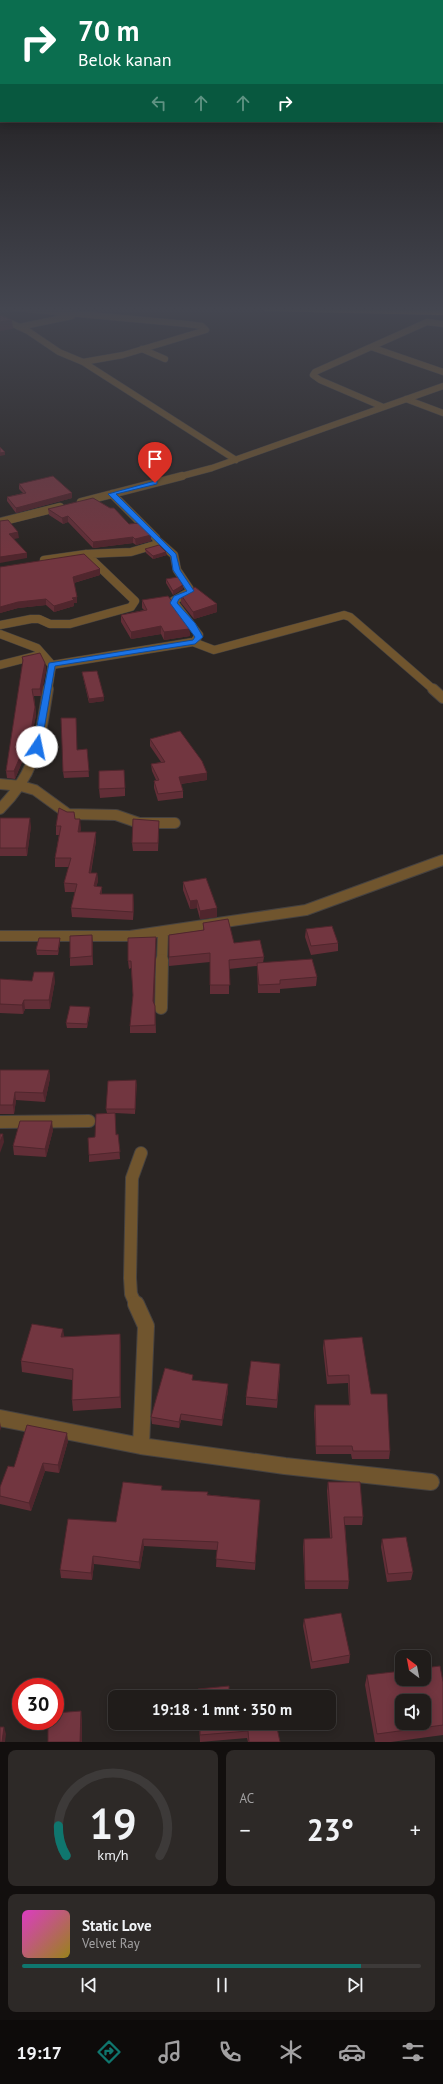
<!DOCTYPE html>
<html lang="id">
<head>
<meta charset="utf-8">
<style>
  :root { --surface:#201c1a; --page:#2d2927; --text:#f1f3f6; --muted:#a2a1a2; --line:#3d3a39; --accent:#0f766e }
  body { margin:0; font-family:"PT Sans",sans-serif; background:var(--page); color:var(--text); height:100vh; display:flex; flex-direction:column; font-size:15px; white-space:nowrap }
  * { box-sizing:border-box; margin:0 }
  p { font-size:13px; color:var(--muted) }
  .icon { flex:none; width:22px; height:22px; fill:none; stroke:currentColor; stroke-width:2; stroke-linecap:round; stroke-linejoin:round }
  .map { position:relative; height:1742px; overflow:hidden }
  .drawer { display:flex; flex-direction:column; gap:8px; padding:8px; background:#120f0e; flex:1 }
  .drawer>* { flex:none }
  .top-card { position:absolute; left:0px; top:0px; width:443px; height:122px; box-shadow:0 2px 10px #0003,0 0 0 1px var(--line); background:#0b6e4f; color:#fff; overflow:hidden }
  .needle { width:26px; rotate:328deg }
  .tools { position:absolute; left:395px; top:1650px; display:grid; gap:8px }
  .tools a { display:grid; place-items:center; width:36px; height:36px; border-radius:8px; background:var(--surface); box-shadow:0 2px 10px #0003,0 0 0 1px var(--line); font-size:20px }
  .speed { position:absolute; left:12px; top:1678px; display:flex; gap:8px; font-size:20px; font-weight:700; text-align:center }
  .speed>* { display:grid; place-content:center; width:52px; height:52px; border-radius:50%; background:var(--surface); box-shadow:0 2px 10px #0003,0 0 0 1px var(--line); line-height:1 }
  .speed .limit { border:6px solid #d22; background:#fff; color:#111 }
  .pin { position:absolute; display:grid; place-items:center; width:34px; height:34px; color:#fff; margin:-41px -17px; border-radius:50% 50% 50% 0; rotate:-45deg; box-shadow:0 0 4px #0007 }
  .pin .icon { rotate:45deg }
  .me { position:absolute; width:44px; margin:-22px; rotate:11deg; stroke-linejoin:round; filter:drop-shadow(0 0 3px #0008) }
  .turn { display:flex; align-items:center; gap:14px; height:84px; padding:0 12px; font-size:18px }
  .turn .icon { width:52px; height:52px; stroke-width:2.5 }
  .turn b { display:block; font-size:28px; line-height:34px }
  .lanes { display:flex; align-items:center; height:38px; padding:0 12px; background:#0003; justify-content:center; gap:20px; direction:ltr }
  .lanes .off { opacity:.35 }
  .big { font-size:30px; font-weight:700; line-height:1.1 }
  .drawer .tile { flex:1; display:flex; flex-direction:column; justify-content:center; gap:6px; min-width:0; padding:0 14px; border-radius:8px; background:var(--page) }
  .drawer .dial { align-items:center; gap:0 }
  .dial svg { height:104px; overflow:visible; fill:none; stroke:var(--line); stroke-width:7; stroke-linecap:round; text-anchor:middle }
  .dial text { fill:var(--text); stroke:none }
  .song { display:flex; align-items:center; gap:12px }
  .cover { width:48px; height:48px; border-radius:6px; background:linear-gradient(135deg,hsl(310 70% 55%),hsl(50 70% 35%)) }
  .played { height:4px; border-radius:2px; background:linear-gradient(90deg,var(--accent) 85%,var(--line) 85%) }
  .keys { display:flex; justify-content:space-around; direction:ltr }
  .heat { display:flex; justify-content:space-between; align-items:center; font-size:22px; direction:ltr }
  .drawer .tiles { flex:1; display:grid; gap:8px; grid-template-columns:1fr 1fr }
  .tile:last-child { grid-column:span 2 }
  .trip { position:absolute; left:108px; top:1690px; width:228px; height:40px; border-radius:8px; background:var(--surface); box-shadow:0 2px 10px #0003,0 0 0 1px var(--line); font-weight:700; line-height:40px; text-align:center }
  .tab-bar { display:flex; height:64px; justify-content:space-around; align-items:center; background:#0d0b0a; color:var(--muted) }
  .tab-bar .icon { width:28px; height:28px }
  .tab-bar .selected { color:var(--accent) }
  .tab-bar b { font-size:18px; color:var(--text) }
  .map>svg:first-child { display:block }
</style>
</head>
<body>
<div class="map">
<svg width="443" height="1742" viewBox="0 0 443 1742">
  <rect width="100%" height="100%" fill="#2a2523"/>
  <g fill="none" stroke-linecap="round" stroke-linejoin="round">
    <path fill="#5e2e50" fill-rule="evenodd" d="M425,308H443V311H429Z"/>
    <g stroke="#464240" stroke-width="7">
      <path id="lane" d="M142,349L165,359"/>
    </g>
    <g stroke="#464240" stroke-width="7">
      <path id="street-far4" d="M14,308L187,324L202,326L206,330L123,355L83,362
        M0,318L28,331L59,352L83,362L236,460
        M19,327L72,316
        M371,347L427,322L443,324
        M406,399L443,413
        M383,407L320,380L313,375L315,372L371,347L443,372
        M178,477L212,468L443,386"/>
    </g>
    <g stroke="#464240" stroke-width="9">
      <path id="street-far3" d="M81,502L182,476
        M0,522L60,507
        M158,541L174,555L177,570L191,591L173,601L199,635L195,641
        M44,560L86,554L131,552L158,544L156,538L112,494
        M0,625L31,619H39L50,624H70L131,607L135,601L86,554
        M0,634L37,648L52,665L48,690
        M0,665L35,656
        M52,665L193,642L214,650L344,615L350,617L434,690"/>
    </g>
    <g stroke="#464240" stroke-width="12">
      <path id="street-far2" d="M433,689L443,698
        M0,784L21,786L35,790L68,814L116,815L139,823H175
        M0,809C37,772 40,739 48,689
        M0,936H130L306,910L443,860
        M162,961L163,932"/>
    </g>
    <g stroke="#464240" stroke-width="14">
      <path id="street-far1" d="M161,1008L162,960
        M0,1122L89,1121
        M136,1305L131,1294L130,1278L132,1178L141,1153"/>
    </g>
    <g stroke="#464240" stroke-width="18">
      <path id="street" d="M136,1304L146,1326L141,1446
        M0,1418L141,1446L285,1466L431,1482"/>
    </g>
    <g stroke="#464240" stroke-width="7">
      <path id="primary" d="M266,308L443,312"/>
    </g>
    <use href="#lane" stroke="#70552e" stroke-width="6"/>
    <use href="#street-far4" stroke="#70552e" stroke-width="6"/>
    <use href="#street-far3" stroke="#70552e" stroke-width="8"/>
    <use href="#street-far2" stroke="#70552e" stroke-width="10"/>
    <use href="#street-far1" stroke="#70552e" stroke-width="12"/>
    <use href="#street" stroke="#70552e" stroke-width="16"/>
    <use href="#primary" stroke="#ba8125" stroke-width="6"/>
  </g>
  <path fill="#622e37" d="M19,484L72,493V498L16,513L7,501V497L23,493L19,489Z
    M48,509L129,524L151,541L136,545L133,543L93,548L68,522L63,524L49,515Z
    M145,549L167,555L153,559L146,553Z
    M0,567L100,569V575L74,583L77,597V603H74V606L54,612L46,605L18,608L0,613Z
    M166,579L183,589L173,595L166,583Z
    M181,595L217,604V612L194,619L181,603Z
    M142,600L189,629L190,636L164,640L161,634L131,639L121,622V615L144,610L142,608Z
    M22,657L45,663L46,670L41,696H34L36,715L29,750H27L15,779L7,778L6,771L23,664Z
    M82,672L104,701L89,703L83,677Z
    M150,739L207,780L181,784L183,791V798L158,801L154,788V781L156,780L152,771L151,764L161,762L150,746Z
    M87,749L89,777L64,778L63,772L77,750Z
    M125,778V796L100,798L99,789Z
    M67,812L75,819L81,828L80,832H96V841L91,873H97L98,881L96,887H102V894L134,903L133,920L72,917L71,908L75,892H65L64,883L69,867H55V858L59,835H56V826Z
    M0,818L31,826L27,856H0Z
    M159,829L158,851H133L132,843Z
    M183,882L217,908V917L200,919L197,908L190,909L183,890Z
    M203,923L234,943L264,957L263,963L317,977L316,986L280,989V993H258L257,966L229,969V994H210V962L169,966V935L203,930Z
    M306,929L338,943V951L311,955L305,937Z
    M60,938V942L58,955H37L36,950Z
    M93,944V965L70,966V958Z
    M156,944L154,1002L155,1006L156,1033H130V1026L133,995L131,968L129,969L128,961Z
    M0,979L32,981H55L50,1009H25L23,1014L0,1013Z
    M90,1012L87,1028H67L66,1023Z
    M0,1070H49L50,1078L45,1102L16,1100L14,1114H0Z
    M136,1080L135,1114L115,1113L116,1135L118,1134L120,1159L89,1162V1155L95,1137L107,1113L106,1109Z
    M53,1130L46,1157L14,1155L13,1146Z
    M64,1337L121,1345V1408L73,1411L72,1400V1380L22,1372L21,1361Z
    M324,1340L371,1394L390,1451L389,1459H352L351,1454H316L314,1413L315,1405H349L348,1383L327,1384L323,1348Z
    M280,1373L277,1408L246,1405V1397Z
    M194,1380L228,1384V1391L222,1426L181,1420L179,1428L152,1424L151,1417Z
    M68,1441L59,1473L45,1471L31,1511L0,1504V1487L14,1467Z
    M328,1482L363,1517L362,1525H345L349,1581L348,1589H305L303,1547L304,1539L330,1538L327,1491Z
    M162,1486V1490L260,1500L255,1570L216,1567L217,1550L144,1546L140,1569L94,1564L92,1580L61,1578L60,1570L116,1522Z
    M382,1539L413,1572L411,1580L387,1582L381,1547Z
    M304,1619L350,1655L349,1663L311,1669L303,1626Z
    M367,1675L443,1682V1735L391,1742H375L365,1685Z
    M199,1723H276L280,1742H248L247,1738L200,1742Z"/>
  <path fill="#50262d" d="M12,320L13,329L0,331V322Z
    M5,452V455L0,456V453Z
    M72,493V498L16,513V508Z
    M68,516V522L63,524L62,518Z
    M18,532L19,538L10,540L9,534Z
    M151,535V541L136,545L135,539Z
    M133,537V543L93,548V542Z
    M166,552L167,555L153,559V556Z
    M27,553V558L0,563V557Z
    M100,569V575L73,583V577Z
    M183,585V589L173,595V591Z
    M77,597V603H74V606L54,612V606L72,598Z
    M46,599V605L18,608L0,613V607L18,602Z
    M217,604V612L194,619L193,612Z
    M161,626V634L131,639V632Z
    M189,629L190,636L164,640V632Z
    M45,663L46,670L41,696L40,689Z
    M104,697V701L89,703V699Z
    M35,707L36,715L29,750V743Z
    M26,743L27,750L15,779L14,771Z
    M207,773V780L179,784V777Z
    M30,818L31,826L27,856L26,848Z
    M80,819L81,828L79,840L78,832Z
    M96,832V841L89,881V873Z
    M97,873L98,881L94,895V886Z
    M102,887V895L100,894Z
    M133,894L134,903L133,920Z
    M197,900V908L190,909V901Z
    M217,908V917L200,919V911Z
    M92,935L93,944V965L92,956Z
    M156,937V944L154,1008L153,1001Z
    M60,938V942L58,955V951Z
    M54,972L55,981L50,1009L49,1000Z
    M24,1000L25,1009L23,1014L22,1005Z
    M90,1007V1012L87,1028V1024Z
    M49,1070L50,1078L45,1102L43,1093Z
    M136,1080L137,1085L135,1114V1109Z
    M15,1092L16,1100L14,1114L13,1105Z
    M52,1121L53,1130L46,1157L45,1149Z
    M3,1134L4,1142L0,1153V1142Z
    M63,1329L65,1340L61,1337Z
    M120,1334L121,1345V1408L120,1397Z
    M228,1384V1391L222,1426V1420Z
    M181,1414V1420L179,1428V1422Z
    M0,1422L1,1428L0,1431Z
    M67,1433L68,1441L59,1473L58,1465Z
    M43,1463L45,1471L31,1511L29,1503Z
    M143,1539L144,1546L140,1569L139,1562Z
    M93,1556L94,1564L92,1580L91,1573Z
    M81,1711L82,1719V1742H80Z
    M4,1727L6,1734L5,1742H2Z"/>
  <path fill="#723640" stroke="#50262d" fill-rule="evenodd" d="M0,315L12,320L0,322Z
    M0,447L5,452L0,453Z
    M53,476L72,493L16,508L7,497L26,493L19,484Z
    M93,498L110,508H114L129,524L139,523L151,535L135,539L133,537L93,542L68,516L62,518L48,509Z
    M8,520L18,532L9,534L27,553L0,557V521Z
    M159,545L166,552L153,556L145,549Z
    M84,554L100,569L73,577L77,597L72,598L74,600L54,606L46,599L18,602L0,607V567Z
    M178,577L183,585L173,591L166,579Z
    M195,587L217,604L193,612L181,595Z
    M168,596L183,615L189,629L164,632L161,626L131,632L121,615L147,610L142,600Z
    M40,653L45,663L40,689H32L35,707L29,743H26L14,771H6L23,660L22,657Z
    M97,671L104,697L89,699L82,672Z
    M61,718H76L77,750L87,749L89,771L63,772Z
    M180,731L202,761L207,773L179,777L183,791L158,794L154,781L159,780L151,764L165,762L150,739Z
    M124,770L125,788L99,789V771Z
    M59,808L67,812H74L75,819H80L78,832H96L89,873H97L94,886L102,887L100,894H133V912L71,908L77,884L64,883L71,858H55L61,826H56Z
    M0,818H30L26,848H0Z
    M133,819L159,821L158,843H132Z
    M206,878L217,908L200,911L197,900L190,901L183,882Z
    M228,919L234,943L260,940L264,957L229,960L230,985H210V953L169,957V935L204,930L203,923Z
    M332,926L338,943L311,946L306,929Z
    M92,935V956L70,958V936Z
    M156,937L153,1001L155,1006V1025L130,1026L133,995L131,961H128V938Z
    M39,938H60L58,951L36,950Z
    M312,959L317,977L280,980V984L259,985L257,963Z
    M34,972H54L49,1000H24L22,1005L0,1004V979L32,981Z
    M70,1006L90,1007L87,1024L66,1023Z
    M0,1070H49L43,1093L15,1092L13,1105H0Z
    M136,1080L135,1109H106L108,1081Z
    M115,1113L116,1135L118,1134L120,1152L89,1155L88,1138L95,1137L96,1114Z
    M20,1121H52L45,1149L13,1146Z
    M0,1134H3L0,1142Z
    M32,1324L63,1329L61,1337L120,1334V1397L72,1400L73,1369L21,1361Z
    M362,1337L371,1394H387L390,1451H353L352,1446H316L315,1405H350L349,1375L328,1376L324,1340Z
    M251,1361L280,1364L277,1400L246,1397Z
    M165,1368L193,1375L192,1380L228,1384L222,1420L181,1414L179,1422L151,1417Z
    M27,1425L67,1433L58,1465L43,1463L29,1503L0,1496V1487L8,1466L14,1467Z
    M123,1482L162,1486L161,1490L208,1492L207,1495L260,1500L255,1563L216,1559L218,1542L143,1539L139,1562L93,1556L91,1573L60,1570L68,1519L116,1522Z
    M328,1482H360L363,1517H344L349,1581H305L304,1539L332,1538Z
    M406,1537L413,1572L388,1574L382,1539Z
    M341,1613L350,1655L312,1662L304,1619Z
    M440,1666L443,1682V1725L377,1734L367,1675L402,1671V1679H424V1668ZM402,1701H424V1723H402Z
    M229,1686V1697H198V1689Z
    M81,1711L80,1742H48V1721H55V1713Z
    M200,1723H276L280,1742H249L248,1731L200,1735Z
    M0,1727H4L2,1742H0Z"/>
  <linearGradient id="sky" x2="0" y2="1"><stop stop-color="#171413"/><stop offset="0.56" stop-color="#444650"/><stop offset="1" stop-color="#444650" stop-opacity="0"/></linearGradient>
  <rect width="443" height="552" fill="url(#sky)"/>
  <path fill="#1a73e8" stroke="#114b97" d="M155,481H157V484L116,494L176,554L180,570L194,591L179,599L177,603L195,623L203,637L195,644L55,666L41,747L34,748L33,747L49,663L193,640L195,637L170,603L174,596L187,591L173,570L171,556L108,494Z"/>
</svg>
<div class="tools">
<a><svg class="needle" viewBox="-14 -14 28 28"><path d="M0-13l5 13h-10z" fill="#e53935"/><path d="M0 13l5-13h-10z" fill="#a2a1a2"/></svg></a>
<a><svg class="icon" aria-label="sound" viewBox="0 0 24 24"><path d="M4 9h4l5-4v14l-5-4H4zM17 9q2 3 0 6"/></svg></a>
</div>
<div class="speed"><div class="limit">30</div></div>
<div class="pin" style="left:155px;top:483px;background:#d93025"><svg class="icon" aria-label="arrive" viewBox="0 0 24 24"><path d="M6 21V4h12l-3 4 3 4H6"/></svg></div>
<svg class="me" style="left:37px;top:747px" viewBox="-20 -20 40 40"><circle r="19" fill="#fff"/><path d="M0-13L10 11 0 6-10 11z" fill="#1a73e8"/></svg>
<div class="trip">19:18 · 1 mnt · 350 m</div>
<div class="top-card">
<div class="turn"><svg class="icon" aria-label="right" viewBox="0 0 24 24"><path d="M7 20v-9h11M14 6l5 5-5 5"/></svg><div><b>70 m</b>Belok kanan</div></div>
<div class="lanes"><svg class="icon off" aria-label="left" viewBox="0 0 24 24"><path d="M17 20v-9H6M10 6l-5 5 5 5"/></svg><svg class="icon off" aria-label="ahead" viewBox="0 0 24 24"><path d="M12 20V5M6 11l6-6 6 6"/></svg><svg class="icon off" aria-label="ahead" viewBox="0 0 24 24"><path d="M12 20V5M6 11l6-6 6 6"/></svg><svg class="icon" aria-label="right" viewBox="0 0 24 24"><path d="M7 20v-9h11M14 6l5 5-5 5"/></svg></div>
</div>
</div>
<section class="drawer">
<div class="tiles">
<div class="tile dial"><svg viewBox="0 0 100 80">
<path d="M14 69A42 42 0 1 1 86 69"/>
<path d="M14 69A42 42 0 0 1 8 46" stroke="#0f766e"/>
<text x="50" y="56" font-size="32" font-weight="700">19</text>
<text x="50" y="72" font-size="11">km/h</text>
</svg></div>
<div class="tile"><p>AC</p>
<div class="heat"><a>−</a><b class="big">23°</b><a>+</a></div>
</div>
<div class="tile">
<div class="song"><i class="cover"></i><div><b>Static Love</b><p>Velvet Ray</p></div></div>
<div class="played"></div>
<div class="keys"><svg class="icon" aria-label="previous" viewBox="0 0 24 24"><path d="M18 5L8 12l10 7zM5 5v14"/></svg><svg class="icon" aria-label="pause" viewBox="0 0 24 24"><path d="M8 5v14M16 5v14"/></svg><svg class="icon" aria-label="next" viewBox="0 0 24 24"><path d="M6 5l10 7-10 7zM19 5v14"/></svg></div>
</div>
</div>
</section>
<nav class="tab-bar">
<b>19:17</b>
<svg class="icon selected" aria-label="directions" viewBox="0 0 24 24"><path d="M12 3l9 9-9 9-9-9zM9 14v-3h6M13 9l2 2-2 2"/></svg>
<svg class="icon" aria-label="music" viewBox="0 0 24 24"><path d="M9 18V5l10-2v13"/><circle cx="6" cy="18" r="3"/><circle cx="16" cy="16" r="3"/></svg>
<svg class="icon" aria-label="phone" viewBox="0 0 24 24"><path d="M5 4h4l2 5-3 2q2 4 5 5l2-3 5 2v4C11 20 4 13 5 4z"/></svg>
<svg class="icon" aria-label="climate" viewBox="0 0 24 24"><path d="M12 3v18M4 7l16 10M4 17L20 7"/></svg>
<svg class="icon" aria-label="car" viewBox="0 0 24 24"><path d="M5 17H2v-5l4-1 3-4h7l3 4 3 1v5h-3M9 17h6M6 11h13"/><circle cx="7" cy="17" r="2"/><circle cx="17" cy="17" r="2"/></svg>
<svg class="icon" aria-label="filters" viewBox="0 0 24 24"><path d="M4 7h16M4 17h16"/><circle cx="9" cy="7" r="2"/><circle cx="15" cy="17" r="2"/></svg>
</nav>
</body>
</html>
